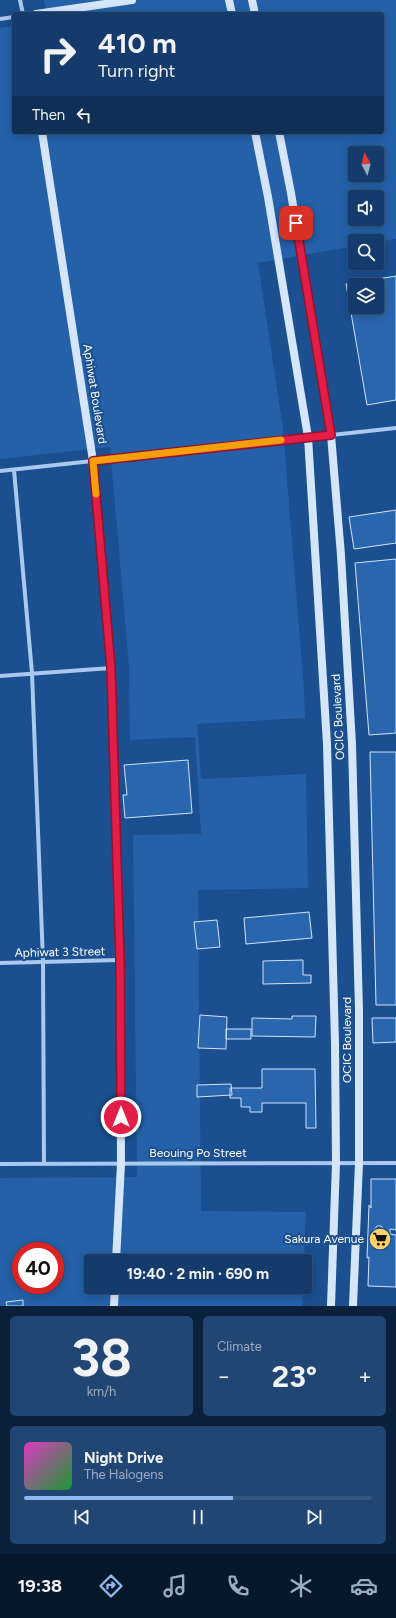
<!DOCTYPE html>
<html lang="en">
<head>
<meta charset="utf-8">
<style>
  :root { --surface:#143b6b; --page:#214673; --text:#f1f3f6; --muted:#9dadc1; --line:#33557e; --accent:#90b9f0 }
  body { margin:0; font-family:Figtree,sans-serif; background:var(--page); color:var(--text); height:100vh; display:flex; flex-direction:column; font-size:15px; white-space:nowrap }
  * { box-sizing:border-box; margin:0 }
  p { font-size:13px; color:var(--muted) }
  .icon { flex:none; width:22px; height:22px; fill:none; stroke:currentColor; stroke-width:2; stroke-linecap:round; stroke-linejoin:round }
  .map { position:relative; height:1306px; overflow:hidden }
  .details { display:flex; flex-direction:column; gap:10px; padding:10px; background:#0b203b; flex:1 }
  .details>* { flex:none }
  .guide { position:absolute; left:12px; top:12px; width:372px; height:122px; border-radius:4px; box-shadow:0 2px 10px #0003,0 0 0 1px var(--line); background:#143b6b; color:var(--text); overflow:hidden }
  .needle { width:26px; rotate:353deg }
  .controls { position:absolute; left:348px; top:146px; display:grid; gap:8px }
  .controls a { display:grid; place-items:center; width:36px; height:36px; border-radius:4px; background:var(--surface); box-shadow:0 2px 10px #0003,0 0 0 1px var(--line); font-size:20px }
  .speed { position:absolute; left:12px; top:1242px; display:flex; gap:8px; font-size:20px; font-weight:700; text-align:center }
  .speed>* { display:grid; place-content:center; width:52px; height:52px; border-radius:50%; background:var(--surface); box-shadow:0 2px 10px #0003,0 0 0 1px var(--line); line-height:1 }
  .speed .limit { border:6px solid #d22; background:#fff; color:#111 }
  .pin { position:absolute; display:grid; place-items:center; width:34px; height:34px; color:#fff; margin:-17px; border-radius:8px; box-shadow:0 2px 6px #0006 }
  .me { position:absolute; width:44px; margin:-22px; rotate:0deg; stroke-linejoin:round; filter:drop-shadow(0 0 3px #0008) }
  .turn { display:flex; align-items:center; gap:14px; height:84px; padding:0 20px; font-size:18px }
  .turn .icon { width:52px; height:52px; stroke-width:2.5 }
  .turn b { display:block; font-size:28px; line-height:34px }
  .then { display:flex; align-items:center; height:38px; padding:0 20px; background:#0003; gap:8px; font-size:15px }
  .big { font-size:30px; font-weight:700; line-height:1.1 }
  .details .card { flex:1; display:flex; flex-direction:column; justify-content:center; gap:6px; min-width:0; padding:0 14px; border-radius:6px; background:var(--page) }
  .details .dial { align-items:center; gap:0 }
  .dial b { font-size:52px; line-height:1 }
  .song { display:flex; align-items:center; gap:12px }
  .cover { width:48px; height:48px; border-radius:6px; background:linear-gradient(135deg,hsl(310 70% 55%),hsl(130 70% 35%)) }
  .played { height:4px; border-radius:2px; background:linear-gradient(90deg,var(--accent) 60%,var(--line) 60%) }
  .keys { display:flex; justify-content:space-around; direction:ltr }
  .heat { display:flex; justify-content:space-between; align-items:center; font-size:22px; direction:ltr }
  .details .tiles { flex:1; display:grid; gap:10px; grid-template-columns:1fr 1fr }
  .card:last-child { grid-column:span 2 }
  .trip { position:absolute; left:84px; top:1254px; width:228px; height:40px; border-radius:4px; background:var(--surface); box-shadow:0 2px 10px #0003,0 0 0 1px var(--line); font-weight:700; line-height:40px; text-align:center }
  .menu { display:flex; height:64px; justify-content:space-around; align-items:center; background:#08182b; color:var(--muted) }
  .menu .icon { width:28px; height:28px }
  .menu .current { color:var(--accent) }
  .menu b { font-size:18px; color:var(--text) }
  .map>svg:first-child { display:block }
</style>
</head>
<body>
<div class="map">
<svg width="396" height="1306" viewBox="0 0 396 1306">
  <rect width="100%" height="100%" fill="#1b4f8f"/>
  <path fill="#2461a8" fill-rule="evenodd" d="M44,0H396V239L377,242V241H355V246L258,263L283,429L304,689L305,718L197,724L201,779L306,774L308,888L198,890L201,1211L306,1212L304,1261H91V1287H303L302,1306H0V1178L137,1177L133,835L201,834L195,737L130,740L129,667L110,447L0,459V28L14,26V132H382V14H47ZM355,153H377V175H355ZM355,197H377V219H355ZM21,1251H55V1285H21Z"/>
  <path fill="#2a66ad" stroke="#cfe3fa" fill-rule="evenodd" d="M396,276V400L367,405L346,284ZM355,285H377V307H355Z
    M396,510V543L354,549L349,517Z
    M396,559V733L369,735L355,563Z
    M370,752H396V1005H376Z
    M188,760L192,813L125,818L123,795H127L124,765Z
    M309,912L312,938L246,944L244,918Z
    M217,920L220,947L197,949L194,922Z
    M303,960V975H311V983L263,984V961Z
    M200,1015L227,1017L226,1049L198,1048Z
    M292,1016H316L315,1037L252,1036V1018L292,1019Z
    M372,1018H396V1042L373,1043Z
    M226,1029H251V1039H226Z
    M262,1069H315L316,1128H306V1103H262V1112H250V1107H241V1098H230V1088H262Z
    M231,1084L232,1095L197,1097V1085Z
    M371,1179H396V1230L390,1229V1234L396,1235V1287L368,1286L369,1257L367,1258L369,1205L371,1208ZM377,1226H381L385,1230V1233L381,1237H377L375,1234L374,1230Z
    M23,1300V1306H7L6,1302Z"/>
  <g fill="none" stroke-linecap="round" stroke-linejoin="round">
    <path stroke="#a9c9ee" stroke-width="4" d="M20,0L23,14
      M0,19L14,17
      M14,470L32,673L43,962L44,1164
      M0,471L396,428
      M0,676L111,668
      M0,963L120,960
      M0,1164L396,1163"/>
    <path stroke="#d6e6fa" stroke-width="8" d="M229,0L232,14
      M252,0L255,14
      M36,14L132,0
      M42,132L93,461L111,668L120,960L121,1164L116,1261
      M255,132L268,197L308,437L327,744L335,1043L336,1163L331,1306
      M279,132L291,193L331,435L341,555L352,744L359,1010V1163L353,1306
      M114,1306L115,1287"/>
  </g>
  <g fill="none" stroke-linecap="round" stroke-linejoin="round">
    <g stroke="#92132f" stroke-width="10">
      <path id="route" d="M121,1117L120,960L111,668L93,461L331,435L296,223"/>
    </g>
    <use href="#route" stroke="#e11d48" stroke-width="7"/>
    <path stroke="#f59e0b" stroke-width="7" d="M96,494L93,461L281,440"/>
  </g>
  <defs>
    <g id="supermarket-disc" transform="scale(1.15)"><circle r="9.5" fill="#ffd166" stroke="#1b4f8f"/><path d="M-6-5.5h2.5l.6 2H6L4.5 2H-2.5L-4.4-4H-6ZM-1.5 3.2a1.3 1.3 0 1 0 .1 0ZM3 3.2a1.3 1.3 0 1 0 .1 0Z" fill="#111"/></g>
  </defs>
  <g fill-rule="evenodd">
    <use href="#supermarket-disc" x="380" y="1239"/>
  </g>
  <g text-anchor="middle" stroke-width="4" stroke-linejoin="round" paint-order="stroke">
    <g font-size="12" fill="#fff" stroke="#1b4f8f">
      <text transform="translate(95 394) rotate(81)" y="4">Aphiwat Boulevard</text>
      <text transform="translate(338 717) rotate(-93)" y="4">OCIC Boulevard</text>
      <text transform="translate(60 952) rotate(-1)" y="4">Aphiwat 3 Street</text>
      <text transform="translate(347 1040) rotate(-90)" y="4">OCIC Boulevard</text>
      <text x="198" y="1157">Beouing Po Street</text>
    </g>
    <g font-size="12" fill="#fff" stroke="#1b4f8f" text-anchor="end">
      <text x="364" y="1243">Sakura Avenue</text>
    </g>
  </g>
</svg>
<div class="controls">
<a><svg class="needle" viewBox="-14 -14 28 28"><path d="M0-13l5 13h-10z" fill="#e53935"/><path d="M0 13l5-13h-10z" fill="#9dadc1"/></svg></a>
<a><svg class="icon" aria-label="sound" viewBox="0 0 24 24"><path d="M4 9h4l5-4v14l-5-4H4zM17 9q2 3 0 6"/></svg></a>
<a><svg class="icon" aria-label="search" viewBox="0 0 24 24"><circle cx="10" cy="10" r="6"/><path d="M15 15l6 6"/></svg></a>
<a><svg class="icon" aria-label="layers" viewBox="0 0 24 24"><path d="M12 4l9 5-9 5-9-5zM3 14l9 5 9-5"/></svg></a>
</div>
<div class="speed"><div class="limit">40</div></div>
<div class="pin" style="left:296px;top:223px;background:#d93025"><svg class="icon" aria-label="arrive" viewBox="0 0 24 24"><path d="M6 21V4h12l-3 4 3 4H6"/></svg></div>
<svg class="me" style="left:121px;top:1117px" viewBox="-20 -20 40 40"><circle r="17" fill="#e11d48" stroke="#fff" stroke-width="3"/><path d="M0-11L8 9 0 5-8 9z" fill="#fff"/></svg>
<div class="trip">19:40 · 2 min · 690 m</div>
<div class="guide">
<div class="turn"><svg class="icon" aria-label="right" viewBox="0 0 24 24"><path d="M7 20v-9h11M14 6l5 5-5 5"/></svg><div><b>410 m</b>Turn right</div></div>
<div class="then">Then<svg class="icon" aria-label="left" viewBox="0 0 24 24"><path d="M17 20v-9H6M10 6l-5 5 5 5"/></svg></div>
</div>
</div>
<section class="details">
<div class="tiles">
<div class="card dial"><b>38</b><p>km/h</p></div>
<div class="card"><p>Climate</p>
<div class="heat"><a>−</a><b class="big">23°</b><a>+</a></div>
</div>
<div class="card">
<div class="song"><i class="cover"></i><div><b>Night Drive</b><p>The Halogens</p></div></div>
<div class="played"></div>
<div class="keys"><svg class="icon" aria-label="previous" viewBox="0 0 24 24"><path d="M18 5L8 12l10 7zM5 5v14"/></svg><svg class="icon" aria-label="pause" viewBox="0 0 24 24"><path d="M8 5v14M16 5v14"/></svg><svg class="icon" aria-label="next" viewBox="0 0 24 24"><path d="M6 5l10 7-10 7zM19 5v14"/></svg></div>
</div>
</div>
</section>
<nav class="menu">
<b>19:38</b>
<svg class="icon current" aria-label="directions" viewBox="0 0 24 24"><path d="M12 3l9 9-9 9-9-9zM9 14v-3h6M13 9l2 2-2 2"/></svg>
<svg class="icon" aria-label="music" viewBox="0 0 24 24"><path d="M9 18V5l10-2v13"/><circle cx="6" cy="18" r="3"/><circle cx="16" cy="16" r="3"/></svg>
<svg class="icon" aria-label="phone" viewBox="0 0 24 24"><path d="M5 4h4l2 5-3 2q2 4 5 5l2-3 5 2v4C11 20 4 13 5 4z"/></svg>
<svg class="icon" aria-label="climate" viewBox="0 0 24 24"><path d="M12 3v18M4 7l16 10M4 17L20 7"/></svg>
<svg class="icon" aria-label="car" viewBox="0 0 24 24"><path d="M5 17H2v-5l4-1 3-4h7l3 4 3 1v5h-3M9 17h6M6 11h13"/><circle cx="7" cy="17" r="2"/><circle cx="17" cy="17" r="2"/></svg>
</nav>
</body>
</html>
